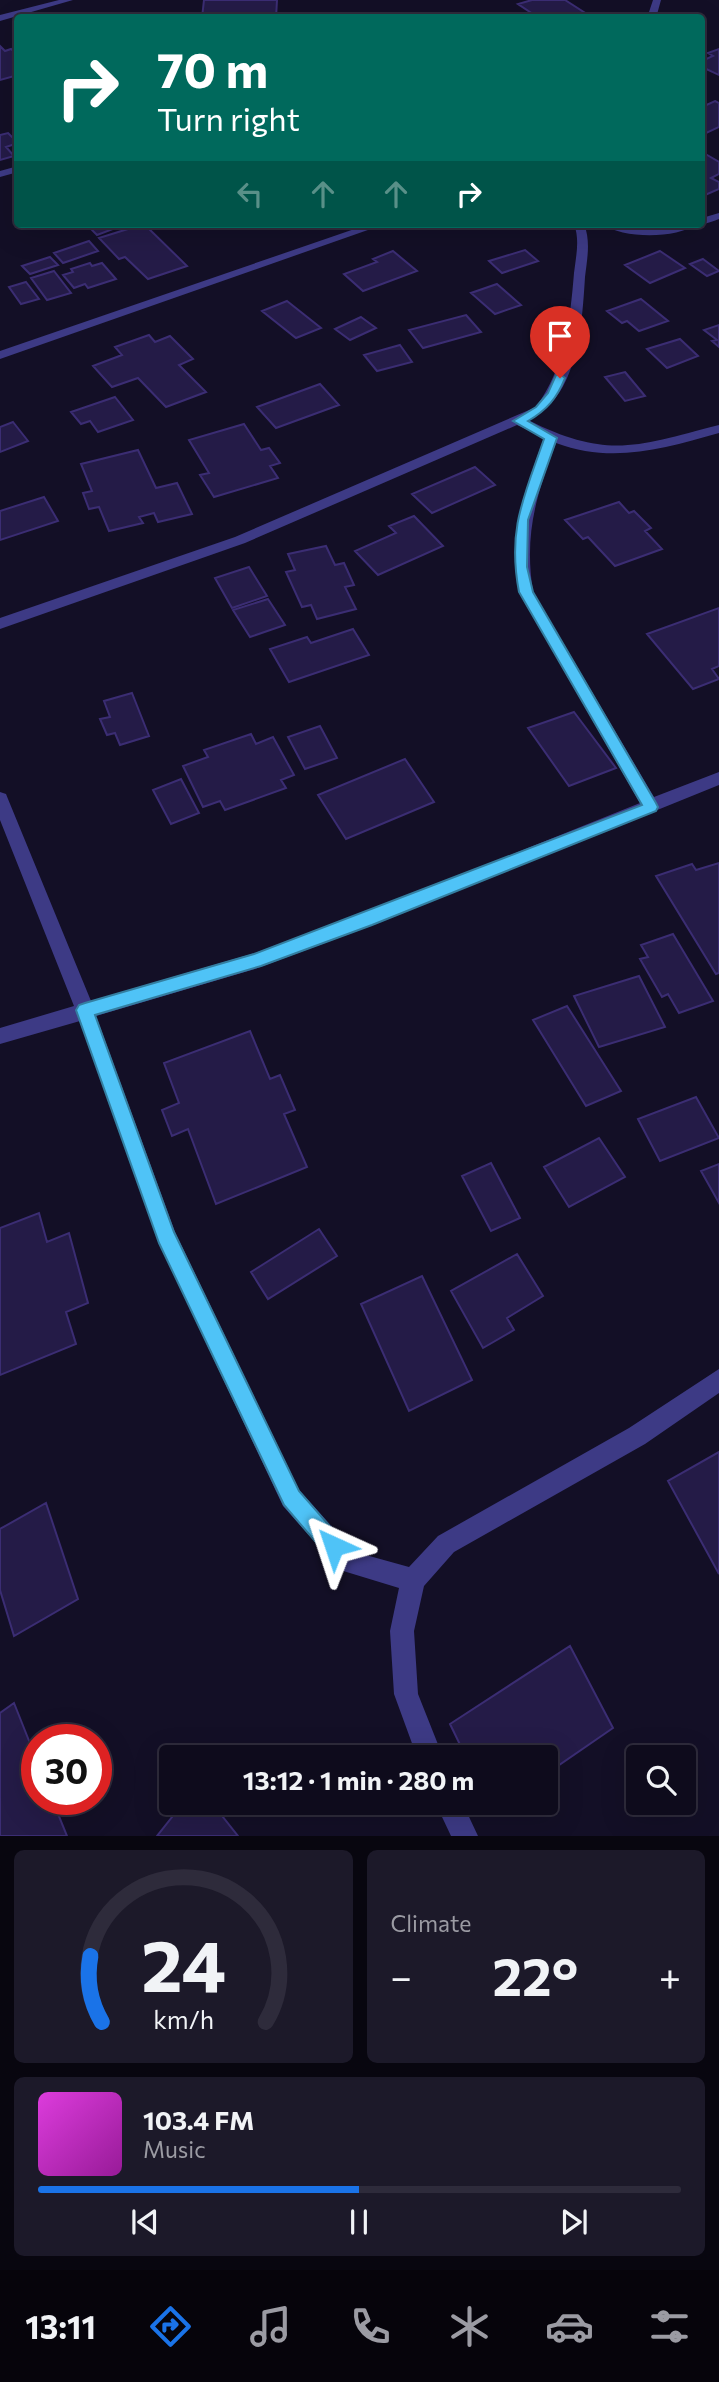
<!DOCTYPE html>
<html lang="en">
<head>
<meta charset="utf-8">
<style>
  :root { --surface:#0e0b1c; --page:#1c1929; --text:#f1f3f6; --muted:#9b9ba3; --line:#2e2b3b; --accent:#1a73e8 }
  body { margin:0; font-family:Commissioner,sans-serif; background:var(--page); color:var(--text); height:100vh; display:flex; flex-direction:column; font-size:26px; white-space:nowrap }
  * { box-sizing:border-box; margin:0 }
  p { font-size:23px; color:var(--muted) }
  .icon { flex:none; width:38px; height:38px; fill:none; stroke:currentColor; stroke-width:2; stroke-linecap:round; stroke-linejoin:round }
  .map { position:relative; height:1836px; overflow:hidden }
  .panel { display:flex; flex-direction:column; gap:14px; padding:14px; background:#08060f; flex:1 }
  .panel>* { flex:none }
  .top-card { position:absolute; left:14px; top:14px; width:691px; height:214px; border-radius:7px; box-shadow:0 7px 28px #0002,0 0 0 2px var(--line); background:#00695c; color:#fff; overflow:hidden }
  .controls { position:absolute; left:626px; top:1745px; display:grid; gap:14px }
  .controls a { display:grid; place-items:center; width:70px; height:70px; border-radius:7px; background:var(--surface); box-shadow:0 7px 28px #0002,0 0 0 2px var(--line); font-size:35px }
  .speed { position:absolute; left:21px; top:1724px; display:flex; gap:14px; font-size:35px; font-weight:700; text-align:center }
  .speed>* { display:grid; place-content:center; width:91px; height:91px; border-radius:50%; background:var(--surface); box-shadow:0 7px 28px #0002,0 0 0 2px var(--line); line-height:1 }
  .speed .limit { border:10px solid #d22; background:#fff; color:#111 }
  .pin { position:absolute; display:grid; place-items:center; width:60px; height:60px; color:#fff; margin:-72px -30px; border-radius:50% 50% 50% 0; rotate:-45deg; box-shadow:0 0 7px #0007 }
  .pin .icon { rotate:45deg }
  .me { position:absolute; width:77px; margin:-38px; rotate:318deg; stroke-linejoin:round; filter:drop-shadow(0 0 5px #0008) }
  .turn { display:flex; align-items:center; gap:24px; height:147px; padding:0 28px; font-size:32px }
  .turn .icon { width:91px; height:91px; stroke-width:2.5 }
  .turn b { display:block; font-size:49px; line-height:60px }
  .lanes { display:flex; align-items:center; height:66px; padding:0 28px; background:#0003; justify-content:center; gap:35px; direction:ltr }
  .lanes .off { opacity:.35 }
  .big { font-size:52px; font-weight:700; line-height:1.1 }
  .panel .widget { flex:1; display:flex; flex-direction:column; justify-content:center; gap:10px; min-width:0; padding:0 24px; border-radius:10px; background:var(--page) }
  .panel .dial { align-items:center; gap:0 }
  .dial svg { height:182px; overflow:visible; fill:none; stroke:var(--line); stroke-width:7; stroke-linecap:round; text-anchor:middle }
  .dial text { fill:var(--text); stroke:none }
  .song { display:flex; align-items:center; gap:21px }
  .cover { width:84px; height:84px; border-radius:10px; background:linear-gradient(135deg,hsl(300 70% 55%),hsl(300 70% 35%)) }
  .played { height:7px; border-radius:4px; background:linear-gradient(90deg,var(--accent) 50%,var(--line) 50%) }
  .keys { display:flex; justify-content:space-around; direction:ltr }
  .heat { display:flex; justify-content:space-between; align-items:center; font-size:38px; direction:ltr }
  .panel .tiles { flex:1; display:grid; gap:14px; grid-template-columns:1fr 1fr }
  .widget:last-child { grid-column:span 2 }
  .trip { position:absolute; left:159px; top:1745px; width:399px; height:70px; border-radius:7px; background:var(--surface); box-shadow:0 7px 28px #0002,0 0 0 2px var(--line); font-weight:700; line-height:70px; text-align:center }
  .dock { display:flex; height:112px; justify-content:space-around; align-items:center; background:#06040b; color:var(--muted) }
  .dock .icon { width:49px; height:49px }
  .dock .on { color:var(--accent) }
  .dock b { font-size:32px; color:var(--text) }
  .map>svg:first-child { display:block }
</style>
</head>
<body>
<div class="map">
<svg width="719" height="1836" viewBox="0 0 719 1836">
  <rect width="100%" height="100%" fill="#130f26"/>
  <path fill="#241b47" stroke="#3b2d73" stroke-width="2" d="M204,0H277L276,18H202Z
    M532,0H565L593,18H539L518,4Z
    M0,46L5,51L11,49L18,55V75L0,80Z
    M719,49V75L702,67V61L713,56L708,53Z
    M715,101L719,103V127L702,135V107Z
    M8,133L18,143L6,147L14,156L0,160V135Z
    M702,152L719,162V174L711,178L719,182V189L705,195L702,193Z
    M101,224H107L113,229L97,235L90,228Z
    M144,224L187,266L148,279L125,257L119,259L99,238Z
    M89,241L98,251L63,263L54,253Z
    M525,250L538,261L502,273L489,261Z
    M393,251L417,271L363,291L344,274L377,262L373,259Z
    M660,251L685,268L650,283L625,265Z
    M50,257L58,265L30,274L22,266Z
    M703,259L719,271L707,276L690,264Z
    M90,263L92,266L102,263L116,279L88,288L85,284L74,288L63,275L73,272L71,269Z
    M54,271L71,293L47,300L31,278Z
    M26,282L39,299L21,304L9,287Z
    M497,284L521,305L495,314L471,293Z
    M641,299L668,321L639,331L627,321L622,323L607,311Z
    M287,301L321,328L296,338L262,311Z
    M466,315L481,332L423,348L409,330Z
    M361,317L376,328L350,340L335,329Z
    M719,325V347L712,341L717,340L704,330Z
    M149,335L155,342L170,336L193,359L179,365L206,392L166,407L138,378L112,387L93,366L122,355L115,347Z
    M680,339L698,356L667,368L647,349Z
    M400,345L412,362L377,371L364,355Z
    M625,372L645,396L625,401L605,377Z
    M320,384L339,405L276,428L257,407Z
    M115,397L133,420L98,432L90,421L81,424L71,412Z
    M13,422L28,441L0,452V427Z
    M244,424L261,450L269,448L280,463L270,466L278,478L214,497L200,475L209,473L189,440Z
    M138,450L156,488L177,483L192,514L158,522L154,513L139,517L143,523L109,531L99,507L89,509L83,493L92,491L81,464Z
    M475,467L495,485L432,513L412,494Z
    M44,497L58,521L0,540V511Z
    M619,502L629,513L634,511L651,528L645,531L662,549L615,566L588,537L583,539L565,520Z
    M414,516L443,546L378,575L355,551L396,533L389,526Z
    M326,546L335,565L344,563L354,585L345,587L356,609L317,619L311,605L302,607L286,572L295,570L288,554Z
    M249,567L267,596L232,608L215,578Z
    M268,599L285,625L250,637L233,610Z
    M719,608V666L712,669L719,679L693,689L647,634Z
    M353,629L369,655L289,682L270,649L307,637L311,643Z
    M132,693L149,736L120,745L115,733L107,735L100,719L110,717L104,701Z
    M574,712L616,768L569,786L528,728Z
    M320,726L337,758L305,769L288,737Z
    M251,734L256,744L273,737L294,775L281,780L286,788L225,810L220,801L203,807L183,766L208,757L204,750Z
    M405,759L434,802L346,839L318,795Z
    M181,779L199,813L171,824L153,790Z
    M719,863V973L716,974L656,876L692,864L696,870Z
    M673,934L713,1001L679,1013L668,994L662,997L640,959L648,957L641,945Z
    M639,976L665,1027L599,1047L574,996Z
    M567,1006L621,1091L586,1106L533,1020Z
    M250,1031L270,1079L280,1075L295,1110L284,1114L307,1167L216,1204L188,1129L172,1136L162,1110L179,1103L164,1063Z
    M696,1097L719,1138L660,1161L638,1119Z
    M599,1138L625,1177L569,1207L544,1167Z
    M491,1163L520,1218L491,1231L462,1176Z
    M719,1164V1203L701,1171Z
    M39,1213L47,1242L69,1233L88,1303L66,1312L76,1344L0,1375V1228Z
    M319,1229L337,1256L268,1299L251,1272Z
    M517,1254L543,1296L507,1318L514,1330L483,1348L451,1291Z
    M422,1276L472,1380L409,1411L361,1304Z
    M719,1452V1574L668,1481Z
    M46,1503L78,1599L14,1636L0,1590V1529Z
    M570,1646L613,1728L546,1774V1757H466L450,1724Z
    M14,1703L37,1761V1799H52L67,1836H0V1713Z
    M184,1802H211L238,1836H157Z"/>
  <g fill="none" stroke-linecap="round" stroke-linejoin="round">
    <path fill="#3d3a85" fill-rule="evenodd" d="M59,0H73L0,21V15Z
      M653,0H661L656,18H647Z
      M18,166V172L0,177V171Z
      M719,213V219C713,221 707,224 701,224L702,218Z
      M369,224H385L0,359V351Z
      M574,224H584C591,241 587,260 585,277C582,326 578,398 528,420C608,460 637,446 719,425V433C663,449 612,464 556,443C536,496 524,534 533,592L654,797L719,772V785L373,925L255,969L96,1016L175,1232L299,1490L355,1552L409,1567L438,1536L629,1428L719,1369V1393L645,1444L454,1552L424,1586L414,1631L418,1694L443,1757H417L394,1694L390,1631L399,1588L340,1570L283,1506L159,1243L80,1021L0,1044V1028L74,1006L0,820V792L6,794L8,799L91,1001L255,953L361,915L640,803L519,592C510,532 524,493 544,438L517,425L245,543L0,629V618L235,537L536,407C565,367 570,321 574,273C576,256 580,240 574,224Z
      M602,224L650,229L697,224C676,239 623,239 602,224Z
      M435,1802H462L478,1836H451Z"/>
  </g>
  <path fill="#4fc3f7" stroke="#337fa1" stroke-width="2" d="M560,374L565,378C557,398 547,410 528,421L557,438L528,520L527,567L533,592L656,803L658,807L656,811L372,925L261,966L95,1015L174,1232L299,1491L341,1539L345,1546L341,1554L334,1557L326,1554L284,1505L159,1243L76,1010L79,1005L85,1003L254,954L642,805L519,592C507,529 524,497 544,439L513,421L536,407L548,393L556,375Z"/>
</svg>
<div class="controls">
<a><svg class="icon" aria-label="search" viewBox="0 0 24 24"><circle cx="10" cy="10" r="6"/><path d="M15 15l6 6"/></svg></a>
</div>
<div class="speed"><div class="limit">30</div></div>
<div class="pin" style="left:560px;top:378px;background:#d93025"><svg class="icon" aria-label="arrive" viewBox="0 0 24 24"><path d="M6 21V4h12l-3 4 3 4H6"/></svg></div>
<svg class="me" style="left:334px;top:1546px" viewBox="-20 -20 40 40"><path d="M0-17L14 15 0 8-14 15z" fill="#4fc3f7" stroke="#fff" stroke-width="4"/></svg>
<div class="trip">13:12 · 1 min · 280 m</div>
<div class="top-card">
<div class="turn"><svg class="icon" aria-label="right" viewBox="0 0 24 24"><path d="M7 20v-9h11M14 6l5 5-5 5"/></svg><div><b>70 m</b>Turn right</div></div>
<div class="lanes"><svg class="icon off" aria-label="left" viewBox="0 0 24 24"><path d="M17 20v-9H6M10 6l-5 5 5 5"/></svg><svg class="icon off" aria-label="ahead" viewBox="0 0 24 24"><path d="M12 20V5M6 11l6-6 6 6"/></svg><svg class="icon off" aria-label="ahead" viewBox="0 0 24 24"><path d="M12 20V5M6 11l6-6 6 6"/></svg><svg class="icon" aria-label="right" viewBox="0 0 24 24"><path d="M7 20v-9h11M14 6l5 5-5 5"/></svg></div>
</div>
</div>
<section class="panel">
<div class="tiles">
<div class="widget dial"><svg viewBox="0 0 100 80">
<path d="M14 69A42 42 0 1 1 86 69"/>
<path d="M14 69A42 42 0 0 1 9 40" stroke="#1a73e8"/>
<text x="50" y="56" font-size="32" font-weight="700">24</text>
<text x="50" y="72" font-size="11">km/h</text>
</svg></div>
<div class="widget"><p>Climate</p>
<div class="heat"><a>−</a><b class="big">22°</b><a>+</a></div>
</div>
<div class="widget">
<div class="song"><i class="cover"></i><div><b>103.4 FM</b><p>Music</p></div></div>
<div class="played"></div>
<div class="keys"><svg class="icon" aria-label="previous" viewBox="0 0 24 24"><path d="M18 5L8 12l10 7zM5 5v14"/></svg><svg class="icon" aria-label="pause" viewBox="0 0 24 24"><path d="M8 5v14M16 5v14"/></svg><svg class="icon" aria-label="next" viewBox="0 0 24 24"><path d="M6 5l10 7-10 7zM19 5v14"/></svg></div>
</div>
</div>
</section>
<nav class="dock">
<b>13:11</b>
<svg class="icon on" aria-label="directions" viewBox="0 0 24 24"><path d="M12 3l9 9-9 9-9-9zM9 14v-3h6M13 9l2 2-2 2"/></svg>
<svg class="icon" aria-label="music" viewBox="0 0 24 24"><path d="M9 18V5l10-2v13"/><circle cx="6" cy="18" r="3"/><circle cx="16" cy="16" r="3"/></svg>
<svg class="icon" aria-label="phone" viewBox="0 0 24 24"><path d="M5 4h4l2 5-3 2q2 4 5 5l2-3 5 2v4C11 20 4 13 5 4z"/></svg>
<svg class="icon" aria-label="climate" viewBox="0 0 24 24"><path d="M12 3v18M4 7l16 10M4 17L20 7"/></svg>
<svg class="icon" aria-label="car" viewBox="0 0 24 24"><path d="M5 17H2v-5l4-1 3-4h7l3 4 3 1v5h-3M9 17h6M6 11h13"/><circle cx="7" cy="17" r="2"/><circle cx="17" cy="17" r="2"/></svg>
<svg class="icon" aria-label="filters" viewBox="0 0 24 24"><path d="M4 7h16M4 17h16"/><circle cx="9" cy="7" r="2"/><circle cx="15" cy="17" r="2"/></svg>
</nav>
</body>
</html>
